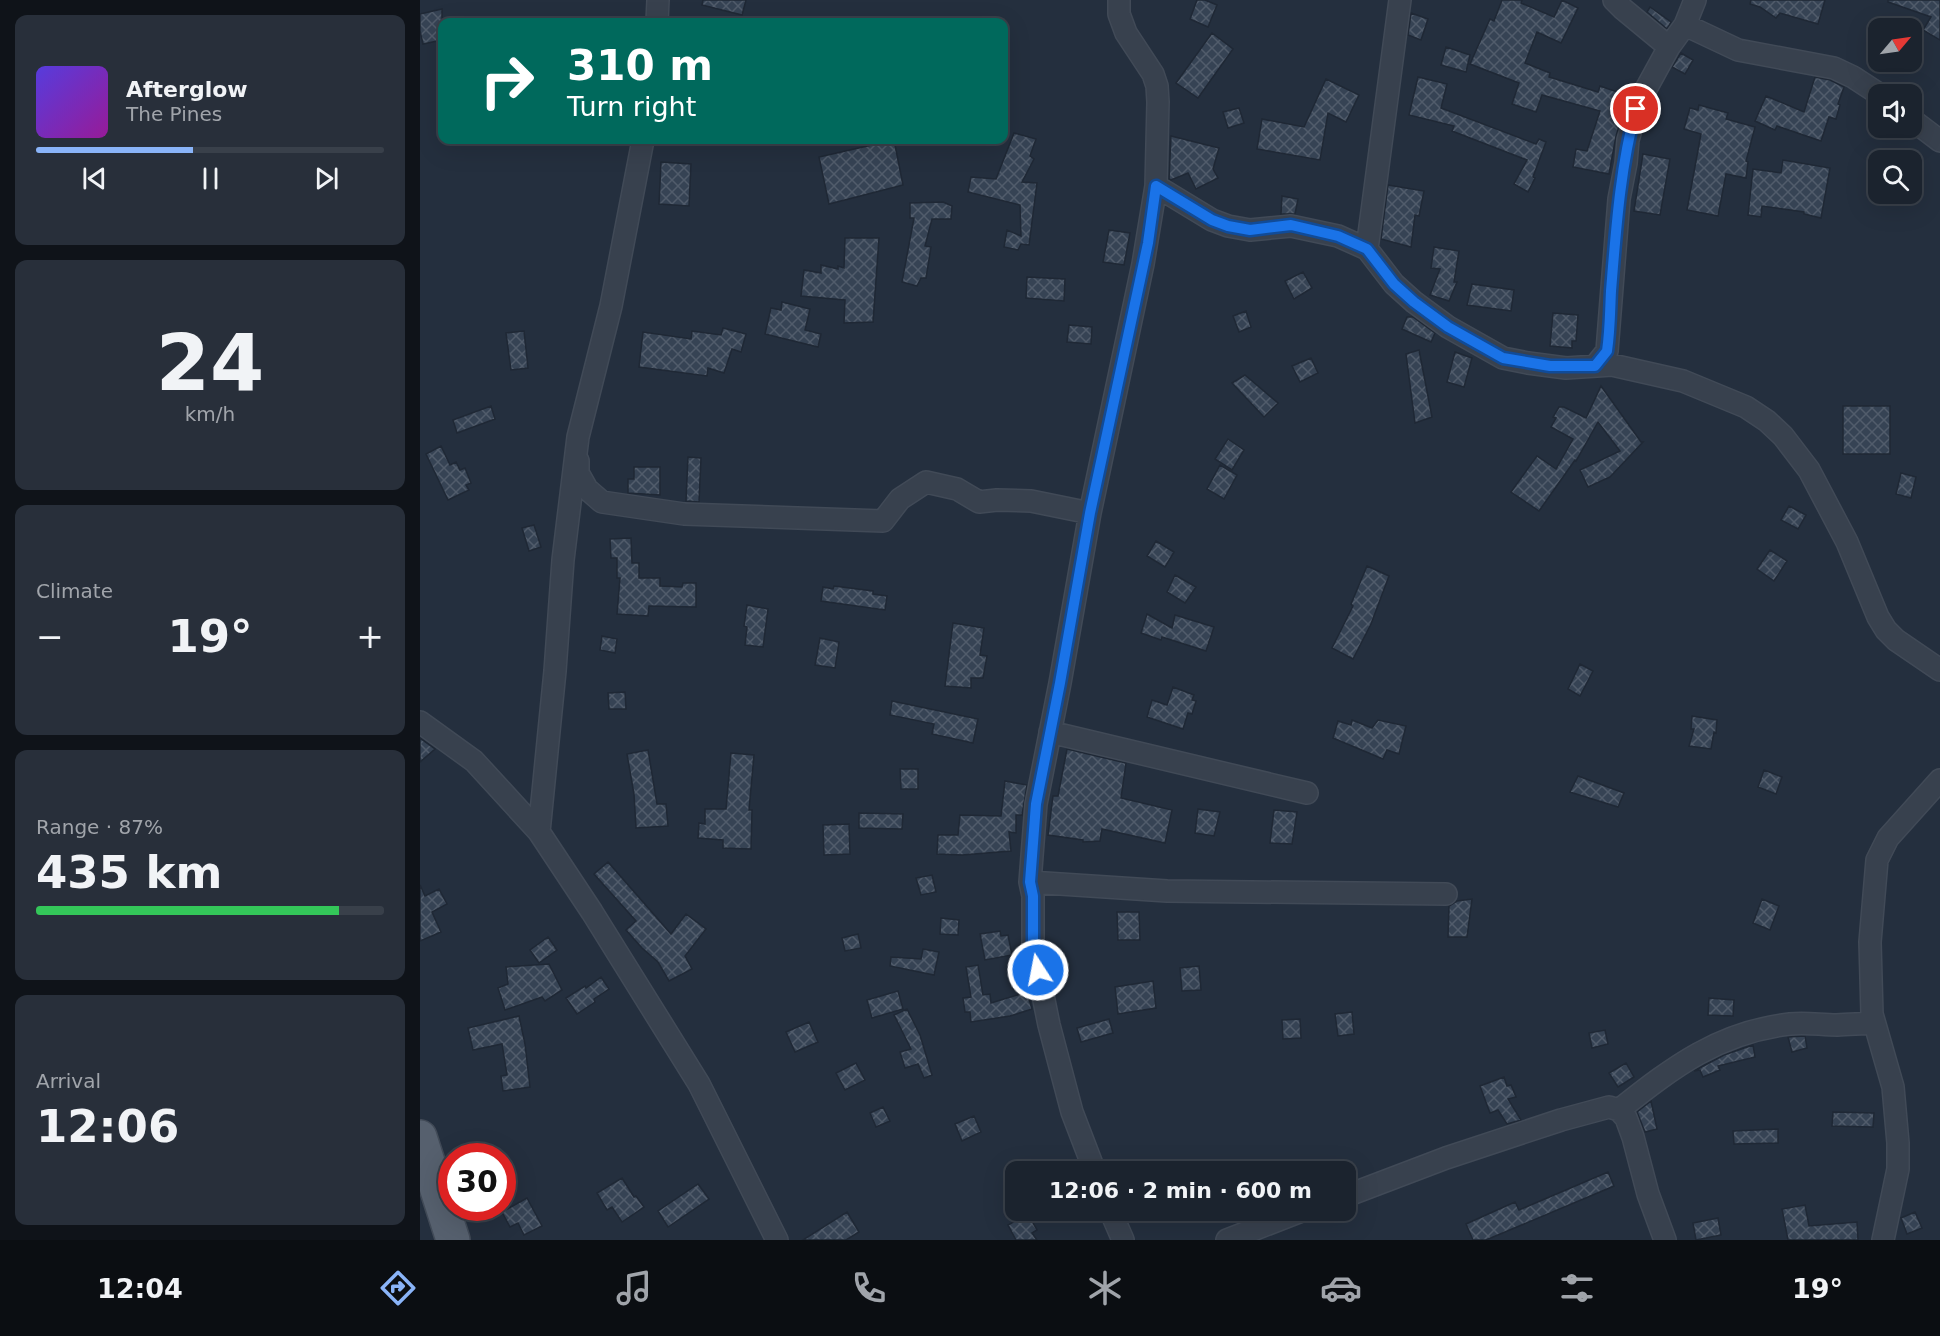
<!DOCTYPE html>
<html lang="en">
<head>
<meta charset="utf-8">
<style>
  :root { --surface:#1b232e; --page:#282f3a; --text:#f1f3f6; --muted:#a0a4aa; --line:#39404a; --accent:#8ab4f8 }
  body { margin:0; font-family:"DejaVu Sans",sans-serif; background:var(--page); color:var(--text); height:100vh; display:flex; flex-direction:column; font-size:22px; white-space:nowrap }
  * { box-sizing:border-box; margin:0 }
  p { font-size:20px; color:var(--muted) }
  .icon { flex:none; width:33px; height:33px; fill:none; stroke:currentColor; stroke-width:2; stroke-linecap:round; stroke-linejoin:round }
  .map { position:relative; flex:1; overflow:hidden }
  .details { display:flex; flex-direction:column; gap:15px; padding:15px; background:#0f1319; width:420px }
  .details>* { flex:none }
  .hud { position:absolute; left:18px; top:18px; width:570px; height:126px; border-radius:12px; box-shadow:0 6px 24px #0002,0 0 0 2px var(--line); background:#00695c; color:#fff; overflow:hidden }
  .needle { width:39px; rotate:61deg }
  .buttons { position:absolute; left:1448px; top:18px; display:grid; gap:12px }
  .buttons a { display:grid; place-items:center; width:54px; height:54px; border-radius:12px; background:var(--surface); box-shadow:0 6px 24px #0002,0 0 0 2px var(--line); font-size:30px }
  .speed { position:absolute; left:18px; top:1143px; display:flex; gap:12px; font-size:30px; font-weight:700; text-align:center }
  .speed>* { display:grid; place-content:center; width:78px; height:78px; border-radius:50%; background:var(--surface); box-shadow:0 6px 24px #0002,0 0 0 2px var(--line); line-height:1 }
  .speed .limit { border:9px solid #d22; background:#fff; color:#111 }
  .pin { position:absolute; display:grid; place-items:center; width:51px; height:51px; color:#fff; margin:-26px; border:3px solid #fff; border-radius:50%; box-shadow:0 2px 6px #0007 }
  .me { position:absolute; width:66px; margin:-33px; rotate:349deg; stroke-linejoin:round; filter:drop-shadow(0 0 4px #0008) }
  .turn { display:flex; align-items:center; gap:21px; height:126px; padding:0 30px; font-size:27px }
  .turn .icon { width:78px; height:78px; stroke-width:2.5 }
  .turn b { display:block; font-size:42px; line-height:51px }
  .big { font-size:45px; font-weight:700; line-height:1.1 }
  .details .tile { flex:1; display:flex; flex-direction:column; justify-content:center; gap:9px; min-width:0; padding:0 21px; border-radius:12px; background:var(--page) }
  .details .dial { align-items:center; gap:0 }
  .dial b { font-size:78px; line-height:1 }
  .song { display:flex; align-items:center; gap:18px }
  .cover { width:72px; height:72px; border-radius:9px; background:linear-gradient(135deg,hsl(250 70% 55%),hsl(300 70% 35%)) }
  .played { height:6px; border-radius:3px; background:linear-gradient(90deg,var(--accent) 45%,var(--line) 45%) }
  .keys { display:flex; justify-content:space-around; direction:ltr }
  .heat { display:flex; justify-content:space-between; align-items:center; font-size:33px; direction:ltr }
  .charge { height:9px; border-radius:4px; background:linear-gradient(90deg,#34c759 87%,var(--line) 0) }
  .trip { position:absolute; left:585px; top:1161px; width:351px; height:60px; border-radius:12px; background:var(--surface); box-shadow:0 6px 24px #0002,0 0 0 2px var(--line); font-weight:700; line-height:60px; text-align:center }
  .dock { display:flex; height:96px; justify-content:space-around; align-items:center; background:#0b0e12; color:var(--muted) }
  .dock .icon { width:42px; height:42px }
  .dock .selected { color:var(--accent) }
  .dock b { font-size:27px; color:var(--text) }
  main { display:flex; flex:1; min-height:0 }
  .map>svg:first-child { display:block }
</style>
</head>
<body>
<main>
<section class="details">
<div class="tile">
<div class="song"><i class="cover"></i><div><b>Afterglow</b><p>The Pines</p></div></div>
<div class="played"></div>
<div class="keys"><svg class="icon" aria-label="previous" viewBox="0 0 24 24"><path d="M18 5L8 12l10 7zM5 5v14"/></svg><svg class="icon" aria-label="pause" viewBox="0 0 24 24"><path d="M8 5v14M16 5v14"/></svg><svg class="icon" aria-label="next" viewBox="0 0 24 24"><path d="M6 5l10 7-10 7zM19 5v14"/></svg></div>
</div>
<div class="tile dial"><b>24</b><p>km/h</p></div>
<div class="tile"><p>Climate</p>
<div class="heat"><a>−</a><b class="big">19°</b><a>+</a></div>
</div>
<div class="tile"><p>Range · 87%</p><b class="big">435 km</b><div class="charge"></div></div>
<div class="tile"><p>Arrival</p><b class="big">12:06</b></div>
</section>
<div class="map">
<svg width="1520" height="1240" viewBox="0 0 1520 1240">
  <defs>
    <pattern id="building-cross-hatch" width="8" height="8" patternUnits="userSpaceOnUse" patternTransform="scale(1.5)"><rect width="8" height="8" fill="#364354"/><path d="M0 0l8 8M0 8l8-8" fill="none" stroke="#515c6b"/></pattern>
  </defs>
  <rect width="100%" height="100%" fill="#242f3e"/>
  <path fill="url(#building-cross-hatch)" stroke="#1f2835" stroke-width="1.5" d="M283,0H326L322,15L282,5Z
    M777,0H785L797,5L788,27L770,19Z
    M1082,0H1102L1101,3L1134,17L1142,0L1158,8L1141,43L1117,32L1105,63L1130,73L1129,77L1178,92L1180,86L1209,96L1196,136L1189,174L1153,167L1156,149L1167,151L1180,111L1122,95L1116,112L1092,104L1099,83L1050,64L1070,19L1074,21Z
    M1331,0H1405L1398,24L1360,13L1356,18L1340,7L1330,4Z
    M1468,0H1520V40L1503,30L1511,17L1468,2Z
    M1230,7L1251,22L1247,29L1227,12Z
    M22,9V40L3,44L0,31V14Z
    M991,13L1008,19L1001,40L988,35Z
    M792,33L813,49L778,98L756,83Z
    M1026,47L1050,55L1046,72L1021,65Z
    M1261,53L1273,60L1265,74L1252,67Z
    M998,77L1027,84L1021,108L1116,144L1119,139L1126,142L1113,177L1115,178L1108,192L1094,184L1107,160L1032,131L1034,126L989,115Z
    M1395,77L1410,80L1424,87L1418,104L1420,105L1416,119L1409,117L1401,141L1357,126L1355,130L1335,121L1346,96L1384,112Z
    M906,79L939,95L926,122L908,113L900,160L837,149L842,119L884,127Z
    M1279,105L1308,113L1306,119L1335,127L1326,161L1328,162L1326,178L1306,174L1298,216L1267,210L1281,134L1264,129L1270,108L1278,110Z
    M819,108L824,123L808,128L803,112Z
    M594,133L616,139L610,156L614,159L602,182L617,183L609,245L601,244L598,250L584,247L587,230L601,236L600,205L548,192L551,177L576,179Z
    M751,136L799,148L793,169L798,178L776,189L768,173L751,180L749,179Z
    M474,140L483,185L409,204L399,157Z
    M1223,154L1250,159L1240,215L1214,211Z
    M1363,160L1410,168L1401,218L1384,214V212L1342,206L1341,217L1328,215L1333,169L1361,173Z
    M241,162L271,164L269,206L239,204Z
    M968,185L1004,191L999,216L995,215L991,247L961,239Z
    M862,196L878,199L875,214H861Z
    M523,202L532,206L531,219H512L505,246L511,247L506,278H501L497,286L482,282L494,218H490V203Z
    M689,230L710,233L704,265L683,262Z
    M425,238H459L453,322L424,323L425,300L381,296L384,270L401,273V265L418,269V266L424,268Z
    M1014,247L1039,251L1034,282H1037L1029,301L1010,295L1020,269L1011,268Z
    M883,272L892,288L874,299L865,281Z
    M607,277L645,279L644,301L606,298Z
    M1052,284L1094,290L1091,311L1047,305Z
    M362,302L390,309L385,330L401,334L398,347L345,334L351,308L361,310Z
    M826,311L831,327L819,332L813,316Z
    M1133,313L1158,315L1156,341H1152V348L1130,346Z
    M987,317H993L1015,333L1011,342L982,329Z
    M649,325L672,327L671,344L647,342Z
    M303,328L326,334L321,352L312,349L304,373L288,368L287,376L219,367L223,332L271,339L272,331L301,335Z
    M104,331L108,368L91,370L86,333Z
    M999,350L1012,417L995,423L986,354Z
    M1035,352L1052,358L1044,387L1027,382Z
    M891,358L898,373L880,382L872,366Z
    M825,375L858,403L844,417L812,383Z
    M1181,386L1221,442H1223L1190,477L1168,487L1160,470L1200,451L1178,422L1156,461L1155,460L1119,511L1091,492L1117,456L1136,469L1153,439L1131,427L1136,418L1133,417L1139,407H1144L1166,418Z
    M71,406L75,419L37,433L33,420Z
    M1423,406H1470V454H1423Z
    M808,439L824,450L812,470L795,459Z
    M21,446L30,465L36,462L40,470L45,468L51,483L46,485L49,490L28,500L6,454Z
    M268,457L281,458L279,502L266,501Z
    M800,465L817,475L804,499L787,489Z
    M214,467H240V495L208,493V479H214Z
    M1481,473L1496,477L1491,498L1476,494Z
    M1369,506L1386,515L1378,529L1361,520Z
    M114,525L121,547L109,551L102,528Z
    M211,538L212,563H219V578H240V586L262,587L263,583H276V607L229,606L228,616L197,614L200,578H197V558H191L190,539Z
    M736,541L754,552L745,567L727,556Z
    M1350,550L1367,561L1354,581L1337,569Z
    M947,566L969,576L951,624L933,659L912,648L933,606L931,604Z
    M755,575L776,587L765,603L747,592Z
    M414,586L453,591V594L467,596L465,610L401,601L403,587L413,589Z
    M327,605L348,609L343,647L325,645L327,627L324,626Z
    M727,614L752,628L755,615L794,627L786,651L742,637L741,640L721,633Z
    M533,623L564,628L560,655L567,656L563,678H551V688L525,686Z
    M182,636L197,639L195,653L180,650Z
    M400,638L419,642L415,668L395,665Z
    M1160,664L1173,671L1160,696L1148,689Z
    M753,687L774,695L772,700L776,701L772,714L768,713L763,729L727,717L732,700L747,705Z
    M205,692L206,709H189L188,693Z
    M472,701L558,719L553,743L512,734L514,724L470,715Z
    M1272,716L1297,720L1296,733L1294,732L1291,749L1269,746L1274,729H1271Z
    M932,720L952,728L958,720L986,726L979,754L967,750L963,759L913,738L918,721L931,725Z
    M0,738L15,749L0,762Z
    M647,749L706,763L701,798L752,810L745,843L682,829L680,841L663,842V840L628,835L633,796H638Z
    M228,750L237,804H246L248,826L216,828L214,794L207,754Z
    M311,753L334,755L329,810H332L331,849L303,848V840L278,838L279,823L285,824V809H306Z
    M480,769H498V789H481Z
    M1344,770L1362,777L1356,794L1338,787Z
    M1158,776L1204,793L1198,807L1150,792Z
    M585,781L607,785L602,815H596V833L589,832L591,851L542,855L517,854L518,835H538L540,815L581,816Z
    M778,809L800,812L794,836L775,833Z
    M854,810L877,812L872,844L850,843Z
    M439,813L483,814L482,829L439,828Z
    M429,824L430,854L404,855L403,825Z
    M188,862L251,934L266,914L286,929L265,956L272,969L249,981L238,962L222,948L206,930L216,921L174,874Z
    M512,875L516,892L501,895L496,878Z
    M0,885L5,896L19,889L27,904L12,912L21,932L0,941Z
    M1052,899L1047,937H1028L1029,906L1037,901Z
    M1342,899L1359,906L1350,930L1333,923Z
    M697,912H719L720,940H698Z
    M521,918L539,920L538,935L520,934Z
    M580,931L581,936L588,935L592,955L565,960L560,934Z
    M438,934L441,948L425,951L422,938Z
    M128,937L137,950L119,963L110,950Z
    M503,949L519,952L514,975L470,966L471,957L501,959Z
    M129,964L142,990L125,1001L122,997L85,1010L78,988L88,984L86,967Z
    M558,965L563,995L570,994L571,1003L607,992L612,1009L590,1016L551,1022L550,1012H545L543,998L551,997L546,967Z
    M779,966L781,990L762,991L760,968Z
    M181,977L189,989L174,999L175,1002L157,1014L146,998L165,986L166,988Z
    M733,981L736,1008L698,1014L695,987Z
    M478,991L483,1009L452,1018L447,1000Z
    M1289,998L1314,1000L1313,1016L1288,1015Z
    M487,1009L500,1035L512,1075L504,1078L498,1064L485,1068L480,1052L491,1049L474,1015Z
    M932,1012L934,1034L918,1036L915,1014Z
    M99,1016L105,1044L110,1087L83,1091L81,1076L87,1075L82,1044L53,1050L48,1028Z
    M689,1019L693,1033L661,1042L657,1028Z
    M880,1019L881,1038L863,1039L862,1020Z
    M389,1022L398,1042L375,1052L366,1032Z
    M1185,1030L1188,1044L1172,1048L1169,1033Z
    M1385,1036L1387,1048L1372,1052L1368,1037Z
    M1333,1045L1335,1057L1298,1066L1300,1070L1283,1077L1280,1070L1274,1071L1304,1055Z
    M436,1063L445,1080L425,1090L416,1073Z
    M1206,1063L1214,1077L1198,1087L1189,1073Z
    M1084,1077L1087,1086L1091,1085L1096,1097L1088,1099L1101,1120L1087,1124L1078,1110L1070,1113L1060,1086Z
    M1231,1101L1237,1129L1225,1132L1217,1112Z
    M463,1107L470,1121L456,1127L450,1113Z
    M1413,1112L1454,1113L1453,1127L1412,1126Z
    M554,1116L561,1132L542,1141L535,1124Z
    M1358,1129V1143L1314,1144L1313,1131Z
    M1188,1172L1194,1186L1066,1240H1053L1046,1224L1095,1202L1099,1210Z
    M202,1178L214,1197L216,1196L224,1207L202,1222L192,1207L187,1210L177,1193Z
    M278,1184L289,1199L248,1227L238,1211Z
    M107,1198L122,1226L104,1235L98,1223L90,1227L82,1212Z
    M1385,1205L1389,1226L1437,1222L1438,1240H1368L1362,1209Z
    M427,1212L439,1232L426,1240H383Z
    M1495,1212L1502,1228L1487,1234L1481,1218Z
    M608,1214L617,1230L612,1233L617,1240H596L588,1225Z
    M1298,1218L1301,1235L1276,1240L1273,1223Z"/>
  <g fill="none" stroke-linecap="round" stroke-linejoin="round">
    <g stroke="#414a57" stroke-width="24">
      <path id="minor" d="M1194,0L1203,9L1249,47
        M237,22L238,0
        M1265,25L1318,50L1414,68L1433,77L1459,94
        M1491,119L1520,141
        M736,186L792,220L808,226L830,230L871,226L918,236L947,249L974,284L994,302L1028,327L1083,358L1108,363L1146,368L1192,365L1263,381L1326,407L1347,421L1363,436L1389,470L1427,542L1458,617L1466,630L1476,640L1520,670
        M947,249L980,0
        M1175,366L1187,351L1199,199L1206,163L1208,140L1217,109L1226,89L1249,47L1265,25L1275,0
        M158,461V473L167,489L182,502L264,514L463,521L480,499L506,482L537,489L559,502L577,500L611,501L670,513
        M0,722L54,761L119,832L172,912L279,1084L357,1240
        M630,732L887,793
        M119,832L135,671L143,560L158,437L191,306L223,140
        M610,882L747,891L1026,894
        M1199,1110C1253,1067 1299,1032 1370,1024C1386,1022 1401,1025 1417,1025C1429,1024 1442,1024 1454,1023
        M675,1172L652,1112L629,1025L613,946V896L610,882L616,804L640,683L670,513L723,264L736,186L738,102L737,86L733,74L706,33L699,14V0
        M926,1196L1026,1158L1141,1120L1189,1107L1199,1110L1206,1118L1213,1137L1228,1194L1245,1240
        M690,1210L703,1240
        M807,1240L884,1210
        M1463,1240L1478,1169V1143L1473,1087L1452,1014L1450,942L1457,860L1468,838L1520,780"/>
    </g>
    <g stroke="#414a57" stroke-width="36">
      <path id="primary" d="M0,1137L33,1240"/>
    </g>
    <use href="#minor" stroke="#38414e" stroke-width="21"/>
    <use href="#primary" stroke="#56606e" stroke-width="33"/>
  </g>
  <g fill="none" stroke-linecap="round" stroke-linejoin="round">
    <g stroke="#114b97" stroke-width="15">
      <path id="route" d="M618,970L613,946V896L610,882L616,804L640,683L670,513L728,243L736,186L792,220L808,226L830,230L871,225L918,236L947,249L974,284L994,302L1028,327L1083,358L1130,366H1175L1187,351C1190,331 1190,311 1191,291C1196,230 1200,168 1216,109"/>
    </g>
    <use href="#route" stroke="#1a73e8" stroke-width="10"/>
  </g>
</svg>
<div class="buttons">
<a><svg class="needle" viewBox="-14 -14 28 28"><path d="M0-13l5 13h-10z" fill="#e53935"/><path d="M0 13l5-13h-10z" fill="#a0a4aa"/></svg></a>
<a><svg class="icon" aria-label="sound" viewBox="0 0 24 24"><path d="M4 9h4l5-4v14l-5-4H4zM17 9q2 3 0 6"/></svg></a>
<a><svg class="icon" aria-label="search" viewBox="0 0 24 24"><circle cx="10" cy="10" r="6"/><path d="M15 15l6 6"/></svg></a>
</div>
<div class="speed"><div class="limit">30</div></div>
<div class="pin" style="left:1216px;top:109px;background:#d93025"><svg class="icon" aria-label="arrive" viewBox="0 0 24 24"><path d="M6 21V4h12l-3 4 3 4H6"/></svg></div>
<svg class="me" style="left:618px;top:970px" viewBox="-20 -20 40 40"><circle r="17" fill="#1a73e8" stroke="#fff" stroke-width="3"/><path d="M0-11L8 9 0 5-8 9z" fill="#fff"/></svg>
<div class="trip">12:06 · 2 min · 600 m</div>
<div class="hud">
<div class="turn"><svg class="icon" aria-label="right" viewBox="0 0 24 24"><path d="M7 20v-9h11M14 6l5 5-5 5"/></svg><div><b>310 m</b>Turn right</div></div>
</div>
</div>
</main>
<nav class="dock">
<b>12:04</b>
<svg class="icon selected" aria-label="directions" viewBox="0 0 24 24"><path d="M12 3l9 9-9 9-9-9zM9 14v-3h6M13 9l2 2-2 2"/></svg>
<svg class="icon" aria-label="music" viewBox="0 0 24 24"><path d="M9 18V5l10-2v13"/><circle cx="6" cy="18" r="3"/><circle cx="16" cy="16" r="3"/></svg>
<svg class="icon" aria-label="phone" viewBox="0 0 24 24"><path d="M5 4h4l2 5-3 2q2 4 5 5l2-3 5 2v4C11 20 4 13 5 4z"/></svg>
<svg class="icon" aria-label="climate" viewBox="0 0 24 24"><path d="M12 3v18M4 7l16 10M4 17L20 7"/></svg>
<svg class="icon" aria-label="car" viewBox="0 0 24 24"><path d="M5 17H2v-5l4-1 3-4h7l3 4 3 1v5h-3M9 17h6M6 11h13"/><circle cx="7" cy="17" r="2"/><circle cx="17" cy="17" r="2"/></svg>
<svg class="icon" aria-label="filters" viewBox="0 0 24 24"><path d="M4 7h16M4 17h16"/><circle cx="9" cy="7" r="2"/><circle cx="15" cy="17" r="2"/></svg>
<b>19°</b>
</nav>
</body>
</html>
